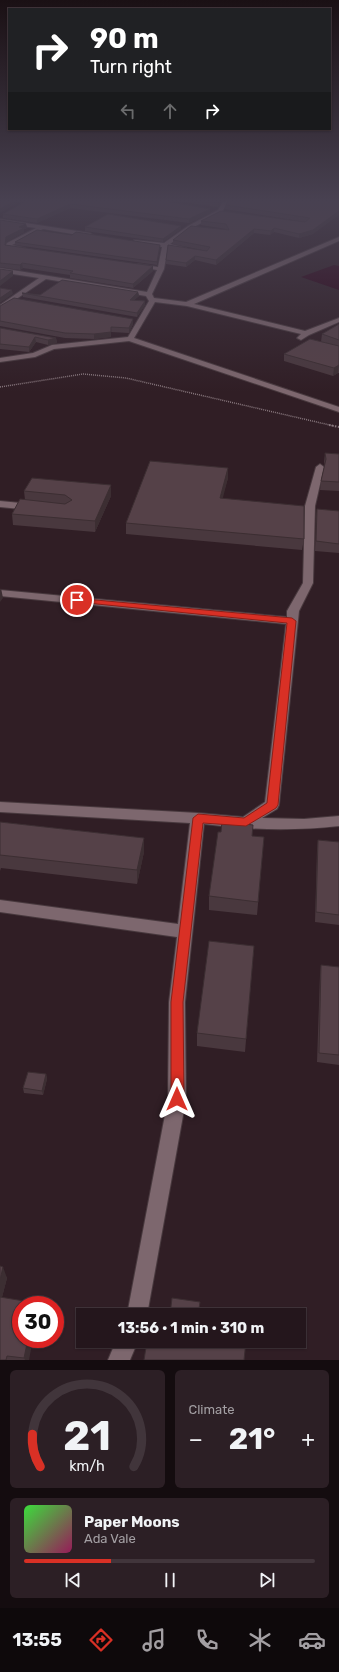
<!DOCTYPE html>
<html lang="en">
<head>
<meta charset="utf-8">
<style>
  :root { --surface:#24161c; --page:#2c1f25; --text:#f1f3f6; --muted:#a39fa3; --line:#41353b; --accent:#d93025 }
  body { margin:0; font-family:Rubik,sans-serif; background:var(--page); color:var(--text); height:100vh; display:flex; flex-direction:column; font-size:15px; white-space:nowrap }
  * { box-sizing:border-box; margin:0 }
  p { font-size:13px; color:var(--muted) }
  .icon { flex:none; width:22px; height:22px; fill:none; stroke:currentColor; stroke-width:2; stroke-linecap:round; stroke-linejoin:round }
  .map { position:relative; height:1360px; overflow:hidden }
  .details { display:flex; flex-direction:column; gap:10px; padding:10px; background:#140c0f; flex:1 }
  .details>* { flex:none }
  .banner { position:absolute; left:8px; top:8px; width:323px; height:122px; border-radius:0px; box-shadow:0 1px 3px #0004,0 0 0 1px var(--line); background:#202124; color:#fff; overflow:hidden }
  .speed { position:absolute; left:12px; top:1296px; display:flex; gap:8px; font-size:20px; font-weight:700; text-align:center }
  .speed>* { display:grid; place-content:center; width:52px; height:52px; border-radius:50%; background:var(--surface); box-shadow:0 1px 3px #0004,0 0 0 1px var(--line); line-height:1 }
  .speed .limit { border:6px solid #d22; background:#fff; color:#111 }
  .pin { position:absolute; display:grid; place-items:center; width:34px; height:34px; color:#fff; margin:-17px; border:2px solid #fff; border-radius:50%; box-shadow:0 1px 4px #0007 }
  .me { position:absolute; width:44px; margin:-22px; rotate:0deg; stroke-linejoin:round; filter:drop-shadow(0 0 3px #0008) }
  .turn { display:flex; align-items:center; gap:14px; height:84px; padding:0 16px; font-size:18px }
  .turn .icon { width:52px; height:52px; stroke-width:2.5 }
  .turn b { display:block; font-size:28px; line-height:34px }
  .lanes { display:flex; align-items:center; height:38px; padding:0 16px; background:#0003; justify-content:center; gap:20px; direction:ltr }
  .lanes .off { opacity:.35 }
  .big { font-size:30px; font-weight:700; line-height:1.1 }
  .details .tile { flex:1; display:flex; flex-direction:column; justify-content:center; gap:6px; min-width:0; padding:0 14px; border-radius:6px; background:var(--page) }
  .details .dial { align-items:center; gap:0 }
  .dial svg { height:104px; overflow:visible; fill:none; stroke:var(--line); stroke-width:7; stroke-linecap:round; text-anchor:middle }
  .dial text { fill:var(--text); stroke:none }
  .song { display:flex; align-items:center; gap:12px }
  .cover { width:48px; height:48px; border-radius:6px; background:linear-gradient(135deg,hsl(120 70% 55%),hsl(330 70% 35%)) }
  .played { height:4px; border-radius:2px; background:linear-gradient(90deg,var(--accent) 30%,var(--line) 30%) }
  .keys { display:flex; justify-content:space-around; direction:ltr }
  .heat { display:flex; justify-content:space-between; align-items:center; font-size:22px; direction:ltr }
  .details .tiles { flex:1; display:grid; gap:10px; grid-template-columns:1fr 1fr }
  .tile:last-child { grid-column:span 2 }
  .trip { position:absolute; left:76px; top:1308px; width:230px; height:40px; border-radius:0px; background:var(--surface); box-shadow:0 1px 3px #0004,0 0 0 1px var(--line); font-weight:700; line-height:40px; text-align:center }
  .tab-bar { display:flex; height:64px; justify-content:space-around; align-items:center; background:#0e090b; color:var(--muted) }
  .tab-bar .icon { width:28px; height:28px }
  .tab-bar .current { color:var(--accent) }
  .tab-bar b { font-size:18px; color:var(--text) }
  .map>svg:first-child { display:block }
</style>
</head>
<body>
<div class="map">
<svg width="339" height="1360" viewBox="0 0 339 1360">
  <rect width="100%" height="100%" fill="#301e25"/>
  <path fill="#2c0015" d="M334,265L339,266V290L301,277Z"/>
  <g fill="none" stroke-linecap="round" stroke-linejoin="round">
    <g stroke="#48393e" stroke-width="2">
      <path id="street" d="M223,201H228L222,212L192,228L170,244L186,248L183,250L168,247L164,269L152,294L154,298L186,302L339,237V241L194,304L305,331L339,318V322L309,335L301,340L297,338L301,334L187,306L155,302L134,338L339,407V412L129,341L54,349L35,357L0,362V358L33,353L52,345L128,337L149,301L146,296L46,279L0,310V305L39,278L0,272V268L147,292L157,270L135,266L138,264L158,267L162,247L136,243L134,240L164,243L188,226L218,210Z
        M0,219L90,233L93,235L90,237L43,229L12,245L25,248V250L5,247L7,243L36,228L0,223Z
        M320,464L324,467L315,506L313,583L299,611L279,805L277,809L262,818L304,819L339,816V826C294,831 249,830 204,824L185,1002L186,1099L147,1315H127L168,1099L169,1002L177,937L0,912V900L178,924L190,823L0,812V802L198,813L243,817L265,802L286,624L0,596V590L287,617V611L303,583L305,506L316,467Z
        M0,501L31,504L36,507L31,510L0,507Z
        M116,1341H138L130,1360H108Z"/>
    </g>
    <path stroke="#89797f" stroke-width="1.5" stroke-dasharray="1 1" stroke-linecap="butt" d="M0,387L83,374L126,378L334,426"/>
    <path stroke="#89797f" stroke-width="2" stroke-dasharray="1.5 1.5" stroke-linecap="butt" d="M329,425L339,427"/>
    <use href="#street" fill="#7d676e" fill-rule="evenodd"/>
  </g>
  <path fill="#49383e" d="M26,201L210,213L189,223L70,208L37,223L3,218V214Z
    M176,201H221L218,207Z
    M339,201L313,234L299,238L274,232L270,235L254,233L216,265L195,260L186,267L166,264V260L207,251L173,244V240L227,230L226,229L201,225V221L305,222H306L225,209L226,205Z
    M0,220L26,224L27,228L24,229V232L6,242V245L153,271L133,288L70,278V275L23,268L20,270L0,267Z
    M181,226V229L163,242L85,231V227Z
    M72,235L160,248L157,265L16,245L15,242Z
    M138,292L139,296L134,300L145,301V305L137,317L23,297L22,293L40,295Z
    M0,306L133,324L129,333L111,332V337L94,339L65,338L0,326Z
    M339,324V373H338L333,376L284,361V354L321,342L322,334Z
    M0,328L56,338L57,343L48,345L36,342L29,352L0,349Z
    M325,453L339,454V491L320,490L321,481L325,465L324,462Z
    M228,478L222,498L304,539L302,550L126,534V523Z
    M111,485V496L95,532L13,525L12,514L25,500L24,491Z
    M317,509L339,511V553L315,551L316,518Z
    M0,822L144,838V852L137,884L1,868L0,871Z
    M252,836L264,837L257,915L209,910V896Z
    M318,840L339,842V925L315,922L317,850Z
    M254,946L245,1052L197,1046V1033Z
    M321,965L339,967V1065L317,1062L320,975Z
    M46,1074L47,1079L43,1095L24,1093L23,1088Z
    M0,1266L7,1278L2,1297L29,1360H0Z"/>
  <path fill="#3c2e32" d="M14,201H21L0,213V209Z
    M219,201H221L218,207V203Z
    M70,204V208L37,223V219Z
    M210,209V213L189,223V219Z
    M339,211V215L313,234L299,238V234Z
    M26,224L27,228L24,229V232L6,242V249V237L19,227Z
    M181,226V229L163,242V239Z
    M274,228V232L270,235L271,231Z
    M254,229V233L216,265V260Z
    M160,245V248L157,265V262Z
    M195,256V260L186,267V263Z
    M22,263L23,268L20,270V265Z
    M153,266V271L133,288V284Z
    M13,271V276L0,286V281Z
    M12,290L13,294L0,303V298Z
    M138,292L139,296L130,304V300Z
    M145,301V305L137,317V313Z
    M133,319V324L129,333V328Z
    M111,327V337L94,339V334Z
    M35,337L36,342L29,352V347Z
    M56,338L57,343L48,345V340Z
    M339,365L338,373L333,376L334,368Z
    M228,468V478L220,509V498Z
    M111,485V496L95,532V521Z
    M1,588L3,598L0,602V590Z
    M144,838V852L137,884V870Z
    M46,1074L47,1079L43,1095L42,1091Z
    M3,1267L7,1278L0,1305V1280Z
    M28,1339H33L29,1360H25L24,1358Z"/>
  <path fill="#554148" stroke="#3c2e32" d="M0,201H14L0,209Z
    M26,201H165L210,209L189,219L70,204L37,219L3,214Z
    M204,201H219L218,203Z
    M228,201H339V211L313,230L299,234L274,228L271,231L254,229L216,260L195,256L186,263L166,260L168,245L207,251L210,247L173,240L191,226L229,230L226,224L201,221L221,211L305,222L310,218L226,205Z
    M108,214L181,226L163,239L85,227Z
    M0,220L26,224L19,227L24,228L6,237L5,245L153,266L133,284L70,273L73,271L22,263L20,265L0,263Z
    M37,230L72,235L76,232L160,245L157,262L15,242Z
    M0,269L13,271L0,281Z
    M62,280L138,292L130,300L145,301L137,313L22,293L40,295Z
    M0,288L12,290L0,298Z
    M14,298L133,319L129,328L111,327V332L94,334L65,333L0,321V306Z
    M339,324V340L322,334Z
    M0,328L56,338L48,340L35,337L29,347L0,344Z
    M310,339L339,346V365L334,368L284,354Z
    M325,453L339,454V482L321,481L326,459Z
    M150,461L228,468L220,498L304,506V539L126,523Z
    M32,478L111,485L95,521L12,514L20,499L65,504L72,500L65,495L24,491Z
    M317,509L339,511V544L316,541Z
    M222,821L253,825L252,836L264,837L258,902L209,896L218,832H221Z
    M0,822L144,838L137,870L0,855Z
    M318,840L339,842V915L316,912Z
    M209,941L254,946L246,1039L197,1033Z
    M321,965L339,967V1055L319,1053Z
    M28,1072L46,1074L42,1091L23,1088Z
    M0,1266L3,1267L0,1280Z
    M0,1297L36,1303V1305H21V1339H28L24,1358L7,1356L6,1360H0Z
    M172,1298L200,1302L198,1315H170Z
    M147,1341H246L244,1360H144Z"/>
  <linearGradient id="sky" x2="0" y2="1"><stop stop-color="#1a1014"/><stop offset="0.51" stop-color="#484151"/><stop offset="1" stop-color="#484151" stop-opacity="0"/></linearGradient>
  <rect width="339" height="392" fill="url(#sky)"/>
  <path fill="#d93025" stroke="#8d1f18" d="M74,598L292,618L296,621L278,805L276,808L246,826L203,823L183,1002L184,1099L182,1104L177,1106L173,1104L171,1099V1002L193,818L198,814L244,818L267,803L287,623L77,602L73,600Z"/>
</svg>
<div class="speed"><div class="limit">30</div></div>
<div class="pin" style="left:77px;top:600px;background:#d93025"><svg class="icon" aria-label="arrive" viewBox="0 0 24 24"><path d="M6 21V4h12l-3 4 3 4H6"/></svg></div>
<svg class="me" style="left:177px;top:1099px" viewBox="-20 -20 40 40"><path d="M0-17L14 15 0 8-14 15z" fill="#d93025" stroke="#fff" stroke-width="4"/></svg>
<div class="trip">13:56 · 1 min · 310 m</div>
<div class="banner">
<div class="turn"><svg class="icon" aria-label="right" viewBox="0 0 24 24"><path d="M7 20v-9h11M14 6l5 5-5 5"/></svg><div><b>90 m</b>Turn right</div></div>
<div class="lanes"><svg class="icon off" aria-label="left" viewBox="0 0 24 24"><path d="M17 20v-9H6M10 6l-5 5 5 5"/></svg><svg class="icon off" aria-label="ahead" viewBox="0 0 24 24"><path d="M12 20V5M6 11l6-6 6 6"/></svg><svg class="icon" aria-label="right" viewBox="0 0 24 24"><path d="M7 20v-9h11M14 6l5 5-5 5"/></svg></div>
</div>
</div>
<section class="details">
<div class="tiles">
<div class="tile dial"><svg viewBox="0 0 100 80">
<path d="M14 69A42 42 0 1 1 86 69"/>
<path d="M14 69A42 42 0 0 1 8 44" stroke="#d93025"/>
<text x="50" y="56" font-size="32" font-weight="700">21</text>
<text x="50" y="72" font-size="11">km/h</text>
</svg></div>
<div class="tile"><p>Climate</p>
<div class="heat"><a>−</a><b class="big">21°</b><a>+</a></div>
</div>
<div class="tile">
<div class="song"><i class="cover"></i><div><b>Paper Moons</b><p>Ada Vale</p></div></div>
<div class="played"></div>
<div class="keys"><svg class="icon" aria-label="previous" viewBox="0 0 24 24"><path d="M18 5L8 12l10 7zM5 5v14"/></svg><svg class="icon" aria-label="pause" viewBox="0 0 24 24"><path d="M8 5v14M16 5v14"/></svg><svg class="icon" aria-label="next" viewBox="0 0 24 24"><path d="M6 5l10 7-10 7zM19 5v14"/></svg></div>
</div>
</div>
</section>
<nav class="tab-bar">
<b>13:55</b>
<svg class="icon current" aria-label="directions" viewBox="0 0 24 24"><path d="M12 3l9 9-9 9-9-9zM9 14v-3h6M13 9l2 2-2 2"/></svg>
<svg class="icon" aria-label="music" viewBox="0 0 24 24"><path d="M9 18V5l10-2v13"/><circle cx="6" cy="18" r="3"/><circle cx="16" cy="16" r="3"/></svg>
<svg class="icon" aria-label="phone" viewBox="0 0 24 24"><path d="M5 4h4l2 5-3 2q2 4 5 5l2-3 5 2v4C11 20 4 13 5 4z"/></svg>
<svg class="icon" aria-label="climate" viewBox="0 0 24 24"><path d="M12 3v18M4 7l16 10M4 17L20 7"/></svg>
<svg class="icon" aria-label="car" viewBox="0 0 24 24"><path d="M5 17H2v-5l4-1 3-4h7l3 4 3 1v5h-3M9 17h6M6 11h13"/><circle cx="7" cy="17" r="2"/><circle cx="17" cy="17" r="2"/></svg>
</nav>
</body>
</html>
